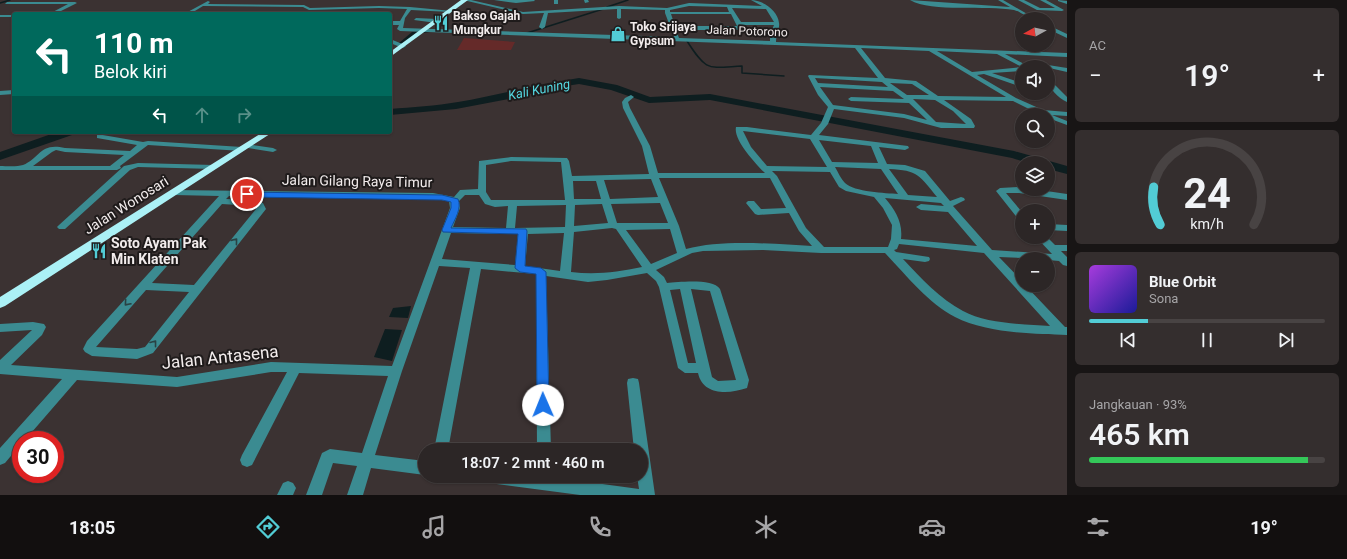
<!DOCTYPE html>
<html lang="id">
<head>
<meta charset="utf-8">
<style>
  :root { --surface:#2c2626; --page:#342e2e; --text:#f1f3f6; --muted:#a6a5a7; --line:#484343; --accent:#52ccd5 }
  body { margin:0; font-family:Roboto,sans-serif; background:var(--page); color:var(--text); height:100vh; display:flex; flex-direction:column; font-size:15px; white-space:nowrap }
  * { box-sizing:border-box; margin:0 }
  p { font-size:13px; color:var(--muted) }
  .icon { flex:none; width:22px; height:22px; fill:none; stroke:currentColor; stroke-width:2; stroke-linecap:round; stroke-linejoin:round }
  .map { position:relative; flex:1; overflow:hidden }
  .details { display:flex; flex-direction:column; gap:8px; padding:8px; background:#181515; width:280px }
  .details>* { flex:none }
  .guide { position:absolute; left:12px; top:12px; width:380px; height:122px; border-radius:4px; box-shadow:0 1px 3px #0004,0 0 0 1px var(--line); background:#00695c; color:#fff; overflow:hidden }
  .needle { width:26px; rotate:262deg }
  .fabs { position:absolute; left:1015px; top:12px; display:grid; gap:8px }
  .fabs a { display:grid; place-items:center; width:40px; height:40px; border-radius:50%; background:var(--surface); box-shadow:0 1px 3px #0004,0 0 0 1px var(--line); font-size:20px }
  .speed { position:absolute; left:12px; top:431px; display:flex; gap:8px; font-size:20px; font-weight:700; text-align:center }
  .speed>* { display:grid; place-content:center; width:52px; height:52px; border-radius:50%; background:var(--surface); box-shadow:0 1px 3px #0004,0 0 0 1px var(--line); line-height:1 }
  .speed .limit { border:6px solid #d22; background:#fff; color:#111 }
  .pin { position:absolute; display:grid; place-items:center; width:34px; height:34px; color:#fff; margin:-17px; border:2px solid #fff; border-radius:50%; box-shadow:0 1px 4px #0007 }
  .me { position:absolute; width:44px; margin:-22px; rotate:359deg; stroke-linejoin:round; filter:drop-shadow(0 0 3px #0008) }
  .turn { display:flex; align-items:center; gap:14px; height:84px; padding:0 16px; font-size:18px }
  .turn .icon { width:52px; height:52px; stroke-width:2.5 }
  .turn b { display:block; font-size:28px; line-height:34px }
  .lanes { display:flex; align-items:center; height:38px; padding:0 16px; background:#0003; justify-content:center; gap:20px; direction:ltr }
  .lanes .off { opacity:.35 }
  .big { font-size:30px; font-weight:600; line-height:1.1 }
  .details .widget { flex:1; display:flex; flex-direction:column; justify-content:center; gap:6px; min-width:0; padding:0 14px; border-radius:6px; background:var(--page) }
  .details .dial { align-items:center; gap:0 }
  .dial svg { height:104px; overflow:visible; fill:none; stroke:var(--line); stroke-width:7; stroke-linecap:round; text-anchor:middle }
  .dial text { fill:var(--text); stroke:none }
  .song { display:flex; align-items:center; gap:12px }
  .cover { width:48px; height:48px; border-radius:6px; background:linear-gradient(135deg,hsl(280 70% 55%),hsl(240 70% 35%)) }
  .played { height:4px; border-radius:2px; background:linear-gradient(90deg,var(--accent) 25%,var(--line) 25%) }
  .keys { display:flex; justify-content:space-around; direction:ltr }
  .heat { display:flex; justify-content:space-between; align-items:center; font-size:22px; direction:ltr }
  .charge { height:6px; border-radius:3px; background:linear-gradient(90deg,#34c759 93%,var(--line) 0) }
  .trip { position:absolute; left:418px; top:443px; width:230px; height:40px; border-radius:20px; background:var(--surface); box-shadow:0 1px 3px #0004,0 0 0 1px var(--line); font-weight:600; line-height:40px; text-align:center }
  .tabs { display:flex; height:64px; justify-content:space-around; align-items:center; background:#120f0f; color:var(--muted) }
  .tabs .icon { width:28px; height:28px }
  .tabs .on { color:var(--accent) }
  .tabs b { font-size:18px; color:var(--text) }
  main { display:flex; flex:1; min-height:0 }
  .map>svg:first-child { display:block }
</style>
</head>
<body>
<main>
<div class="map">
<svg width="1067" height="495" viewBox="0 0 1067 495">
  <rect width="100%" height="100%" fill="#3b3232"/>
  <path fill="#652a29" d="M464,38L515,42L511,50H457Z"/>
  <path fill="#0e1e20" d="M411,306L408,318L389,317L393,308Z
    M385,329L402,330L392,361L374,357Z"/>
  <g fill="none" stroke-linecap="round" stroke-linejoin="round">
    <path stroke="#0e1e20" stroke-width="1.5" d="M0,3L10,0
      M607,7L628,0
      M527,33L603,9
      M687,41C707,72 707,68 742,66V73L784,76"/>
    <path fill="#0e1e20" fill-rule="evenodd" d="M428,30H430V32L415,34L403,44L399,43L412,32Z"/>
    <path fill="#0e1e20" fill-rule="evenodd" d="M579,78L617,85L650,97L710,94L1014,151L1067,166V174L1048,169V163H1028L1012,158L710,100L649,103L611,90L579,84L546,89L519,97L456,109L390,115V109C412,107 436,106 458,102C499,95 538,84 579,78Z
      M57,132H74L72,135L0,160V152Z"/>
    <path fill="#3b8b91" fill-rule="evenodd" d="M463,0H471L523,12L619,6L667,8L689,3L762,6L751,0C762,0 778,10 779,23C780,28 776,35 776,42L1067,53V57L1005,54L1030,67H1022L997,54L937,51L972,72L1022,67V71L992,73L1022,83V87L984,74L977,75L1016,98L1043,110L1067,112V116L1052,115L1067,121V125L1048,118V115L1037,113L1013,101L944,100L971,119L975,126L974,128H941L904,118L834,109L828,124L819,135L908,146L909,148L905,150L879,147L887,164L905,165L925,171L950,201L961,197L964,198L965,200L953,206L992,250L1052,254L1036,237H1047L1055,245H1067V251H1061L1067,257V266L1063,265L1059,261L1048,260V259L999,257L1022,281V285H1025L1065,327H1067V335C1033,334 986,333 955,317C928,303 906,275 885,253H821L763,250L703,251L692,253L656,270L664,277L667,283C679,282 713,278 720,289L749,380L747,388C729,394 703,396 698,373H685L678,368L659,287L656,281L647,273L607,280L588,282L546,276L551,450H537L536,274L481,269L448,450H434L470,268L439,266L402,371L375,455L425,461V475L371,468L363,495H347L357,466L333,463L322,495H306L322,453L330,449L362,453L388,376L299,373L252,465L247,467L242,465L240,460L242,455L287,372H271L177,387L77,380L25,440H21V444L5,463L0,465V448L62,379L0,374V360L32,330L0,332V324L33,322L44,324L46,327L42,335L11,365L177,377L271,362L392,366L450,208L449,201L433,199L229,196L226,199L254,200L263,203L266,209L153,353L137,359L92,356L85,352L83,349L87,341L219,196L174,195L171,194L170,192L171,190L433,193L454,197L460,190L478,189L479,161L511,157L567,158L569,161L572,176L649,174L642,146L623,108L622,102L625,98L631,95L634,97L628,102L630,108L650,146L658,173H765C757,165 733,140 736,127H747L811,135L821,123L828,107L818,95L808,76L809,75L878,78L855,48L400,31L397,29L399,25H390V21H400L407,9L379,8L309,10L303,7L203,6L190,14H184L208,1L210,2L208,4L304,5L310,8L379,6L410,7L452,11L450,12L411,10L405,18L403,28L674,37L665,13V10L621,9V18L619,19L617,18V9L548,13L545,27L542,29L539,27L544,13L523,14ZM689,6L727,7L729,12H670V10ZM732,8L766,9L774,22H741ZM671,14H731L737,26H675ZM742,25H774L770,35V41L679,38L676,30H740L743,28ZM861,48L929,51L1006,97L938,96L916,81L885,78ZM815,78L882,82L888,87L818,83ZM890,83L912,84L929,95H907ZM820,87L893,91L904,99L851,97L848,99L851,101L909,103L927,120L904,114L833,105ZM913,99L935,100L953,111L966,124L936,122ZM743,131L810,139L827,167L767,166L751,147ZM819,140L871,146L878,163L832,162ZM511,161L561,162L565,200H491L486,192V165ZM835,167L881,169L898,194C886,193 854,192 845,183C841,179 838,172 835,167ZM889,169C918,170 920,176 937,197L908,195ZM772,171L830,172L839,187L846,191L874,197L883,208L892,225L891,239L888,247H824L806,228L777,176ZM659,178H770L786,208L761,209L754,201H748L746,203L755,214L758,215L789,213L799,231L812,246C774,244 722,239 686,249L679,226ZM651,179L658,197L610,199L604,180ZM573,181H596L601,199H574ZM465,195H479L485,204L495,207L508,206L506,228L453,227L460,208L459,201ZM885,198L941,203L944,206L921,204L916,207L921,210L948,212L977,246L901,239C903,222 895,210 885,198ZM660,203L668,223H617L611,204ZM222,204L253,206L256,207V209L194,285L152,283ZM602,204L608,223L574,226L575,205ZM566,205L565,227L515,228L517,206ZM612,228L616,229L642,267C618,272 596,275 571,272L574,232ZM670,229L677,253L651,264L626,230ZM451,233L518,234L515,265L442,259ZM564,233L560,271L525,266L528,234ZM899,244L984,253L1050,326C1024,324 986,324 963,311C940,299 921,278 903,259L925,262L929,261L930,259L929,257L896,252L894,250L897,249ZM680,289L696,363H688L670,290ZM691,289L710,291L736,380L718,381L712,377ZM146,290L189,292L145,347L137,349L96,347Z
      M494,0H534L535,1L516,3Z
      M554,0H558V4H554Z
      M584,0H588L589,2L585,3Z
      M910,0L1010,7L998,0H1003L1036,19C1027,19 1022,12 1014,10C987,5 932,13 910,0Z
      M1018,0H1024L1040,8H1055L1040,0H1046L1064,10L1062,11L1037,10Z
      M1058,0L1067,1V4L1058,1Z
      M7,2H75L77,3L55,14H49L68,4H5Z
      M0,15H14V17H0Z
      M416,18L437,19L440,21L437,23L414,20Z
      M1048,25L1067,34V38L1048,29Z
      M390,39L405,45L406,46L403,48L390,43Z
      M1048,65L1067,68V72L1045,67Z
      M1048,78L1067,97V102C1058,98 1048,88 1048,78Z
      M14,90V94L0,95V91Z
      M97,134L143,142L148,141L242,147L246,149L242,151L148,145L120,166L121,168L117,170H0V166C6,166 17,167 23,165C40,158 40,142 65,148L130,151L137,145L97,138ZM56,150L65,152L124,155L110,166H33L52,152Z
      M245,144L273,148L277,150L273,152L248,148L244,146Z
      M138,163L214,165L218,167L214,169L138,167L130,170L65,229H59L57,227L59,225L124,166Z
      M1019,187L1067,194V200L1019,193H1006L1022,212V221L1019,220L996,191L1000,188Z
      M1048,224L1067,225V231L1048,230Z
      M633,378L638,379L639,383L655,495H580L489,483L484,481L481,476H544L639,489L637,476H641V450H634L627,383L628,379Z
      M288,481L293,483L296,488L293,495H277L283,483Z"/>
    <path fill="#abf1f6" fill-rule="evenodd" d="M461,0H468L390,57V52Z
      M263,132H273L5,306L0,308V297Z"/>
  </g>
  <defs><path id="oneway-chevron" d="M-2-3.5L2.5 0L-2 3.5" fill="none" stroke-width="1.6" stroke-linecap="round" stroke-linejoin="round"/></defs>
  <g stroke="#294244">
    <use href="#oneway-chevron" transform="translate(235 241) rotate(-51)"/>
    <use href="#oneway-chevron" transform="translate(127 303) rotate(131)"/>
    <use href="#oneway-chevron" transform="translate(154 343) rotate(-52)"/>
  </g>
  <path fill="#1a73e8" stroke="#114b97" d="M244,192L442,195L458,199C462,208 455,219 451,228L526,229L527,231L525,266L541,268L546,272L549,405L548,409L543,410L539,409L537,405L536,274L520,272L515,268L518,234L443,232L442,230L451,208V202L442,200L247,197L243,194Z"/>
  <defs>
    <g id="restaurant-bare" transform="scale(1.2)"><path d="M-5-6h1v4h1v-4h1v4h1v-4h1v5L-1.5 .5V6h-2V.5L-5-1ZM5-6V6H3V1.5H1.5Q1.5-4 5-6Z" fill="#52ccd5" stroke="#1f1b1b" stroke-width="2.5" paint-order="stroke"/></g>
    <g id="shop-bare" transform="scale(1.2)"><path d="M-5-2.5h2.3a2.7 3.5 0 0 1 5.4 0H5L5.5 6h-11ZM-1.5-2.5h3a1.5 2.3 0 0 0-3 0Z" fill="#52ccd5" stroke="#1f1b1b" stroke-width="2.5" paint-order="stroke"/></g>
  </defs>
  <g fill-rule="evenodd">
    <use href="#restaurant-bare" x="441" y="23"/>
    <use href="#shop-bare" x="618" y="34"/>
    <use href="#restaurant-bare" x="99" y="251"/>
  </g>
  <g text-anchor="middle" stroke-width="4" stroke-linejoin="round" paint-order="stroke">
    <g font-size="12" font-weight="bold" fill="#f2ecec" stroke="#1f1b1b" text-anchor="start">
      <text x="453" y="20">Bakso Gajah<tspan x="453" dy="14">Mungkur</tspan></text>
      <text x="630" y="31">Toko Srijaya<tspan x="630" dy="14">Gypsum</tspan></text>
    </g>
    <g font-size="12" fill="#f2ecec" stroke="#1f1b1b">
      <text transform="translate(747 31) rotate(2)" y="4">Jalan Potorono</text>
    </g>
    <g font-size="13" font-style="italic" fill="#54d8e2" stroke="#1f1b1b">
      <text transform="translate(539 89) rotate(-11)" y="5">Kali Kuning</text>
    </g>
    <g font-size="14" fill="#f2ecec" stroke="#1f1b1b">
      <text transform="translate(357 181) rotate(1)" y="5">Jalan Gilang Raya Timur</text>
      <text transform="translate(126 205) rotate(-32)" y="5">Jalan Wonosari</text>
    </g>
    <g font-size="14" font-weight="bold" fill="#f2ecec" stroke="#1f1b1b" text-anchor="start">
      <text x="111" y="248">Soto Ayam Pak<tspan x="111" dy="16">Min Klaten</tspan></text>
    </g>
    <g font-size="17" fill="#f2ecec" stroke="#1f1b1b">
      <text transform="translate(220 357) rotate(-6)" y="6">Jalan Antasena</text>
    </g>
  </g>
</svg>
<div class="fabs">
<a><svg class="needle" viewBox="-14 -14 28 28"><path d="M0-13l5 13h-10z" fill="#e53935"/><path d="M0 13l5-13h-10z" fill="#a6a5a7"/></svg></a>
<a><svg class="icon" aria-label="sound" viewBox="0 0 24 24"><path d="M4 9h4l5-4v14l-5-4H4zM17 9q2 3 0 6"/></svg></a>
<a><svg class="icon" aria-label="search" viewBox="0 0 24 24"><circle cx="10" cy="10" r="6"/><path d="M15 15l6 6"/></svg></a>
<a><svg class="icon" aria-label="layers" viewBox="0 0 24 24"><path d="M12 4l9 5-9 5-9-5zM3 14l9 5 9-5"/></svg></a>
<a>+</a>
<a>−</a>
</div>
<div class="speed"><div class="limit">30</div></div>
<div class="pin" style="left:247px;top:194px;background:#d93025"><svg class="icon" aria-label="arrive" viewBox="0 0 24 24"><path d="M6 21V4h12l-3 4 3 4H6"/></svg></div>
<svg class="me" style="left:543px;top:405px" viewBox="-20 -20 40 40"><circle r="19" fill="#fff"/><path d="M0-13L10 11 0 6-10 11z" fill="#1a73e8"/></svg>
<div class="trip">18:07 · 2 mnt · 460 m</div>
<div class="guide">
<div class="turn"><svg class="icon" aria-label="left" viewBox="0 0 24 24"><path d="M17 20v-9H6M10 6l-5 5 5 5"/></svg><div><b>110 m</b>Belok kiri</div></div>
<div class="lanes"><svg class="icon" aria-label="left" viewBox="0 0 24 24"><path d="M17 20v-9H6M10 6l-5 5 5 5"/></svg><svg class="icon off" aria-label="ahead" viewBox="0 0 24 24"><path d="M12 20V5M6 11l6-6 6 6"/></svg><svg class="icon off" aria-label="right" viewBox="0 0 24 24"><path d="M7 20v-9h11M14 6l5 5-5 5"/></svg></div>
</div>
</div>
<section class="details">
<div class="widget"><p>AC</p>
<div class="heat"><a>−</a><b class="big">19°</b><a>+</a></div>
</div>
<div class="widget dial"><svg viewBox="0 0 100 80">
<path d="M14 69A42 42 0 1 1 86 69"/>
<path d="M14 69A42 42 0 0 1 9 40" stroke="#52ccd5"/>
<text x="50" y="56" font-size="32" font-weight="700">24</text>
<text x="50" y="72" font-size="11">km/h</text>
</svg></div>
<div class="widget">
<div class="song"><i class="cover"></i><div><b>Blue Orbit</b><p>Sona</p></div></div>
<div class="played"></div>
<div class="keys"><svg class="icon" aria-label="previous" viewBox="0 0 24 24"><path d="M18 5L8 12l10 7zM5 5v14"/></svg><svg class="icon" aria-label="pause" viewBox="0 0 24 24"><path d="M8 5v14M16 5v14"/></svg><svg class="icon" aria-label="next" viewBox="0 0 24 24"><path d="M6 5l10 7-10 7zM19 5v14"/></svg></div>
</div>
<div class="widget"><p>Jangkauan · 93%</p><b class="big">465 km</b><div class="charge"></div></div>
</section>
</main>
<nav class="tabs">
<b>18:05</b>
<svg class="icon on" aria-label="directions" viewBox="0 0 24 24"><path d="M12 3l9 9-9 9-9-9zM9 14v-3h6M13 9l2 2-2 2"/></svg>
<svg class="icon" aria-label="music" viewBox="0 0 24 24"><path d="M9 18V5l10-2v13"/><circle cx="6" cy="18" r="3"/><circle cx="16" cy="16" r="3"/></svg>
<svg class="icon" aria-label="phone" viewBox="0 0 24 24"><path d="M5 4h4l2 5-3 2q2 4 5 5l2-3 5 2v4C11 20 4 13 5 4z"/></svg>
<svg class="icon" aria-label="climate" viewBox="0 0 24 24"><path d="M12 3v18M4 7l16 10M4 17L20 7"/></svg>
<svg class="icon" aria-label="car" viewBox="0 0 24 24"><path d="M5 17H2v-5l4-1 3-4h7l3 4 3 1v5h-3M9 17h6M6 11h13"/><circle cx="7" cy="17" r="2"/><circle cx="17" cy="17" r="2"/></svg>
<svg class="icon" aria-label="filters" viewBox="0 0 24 24"><path d="M4 7h16M4 17h16"/><circle cx="9" cy="7" r="2"/><circle cx="15" cy="17" r="2"/></svg>
<b>19°</b>
</nav>
</body>
</html>
